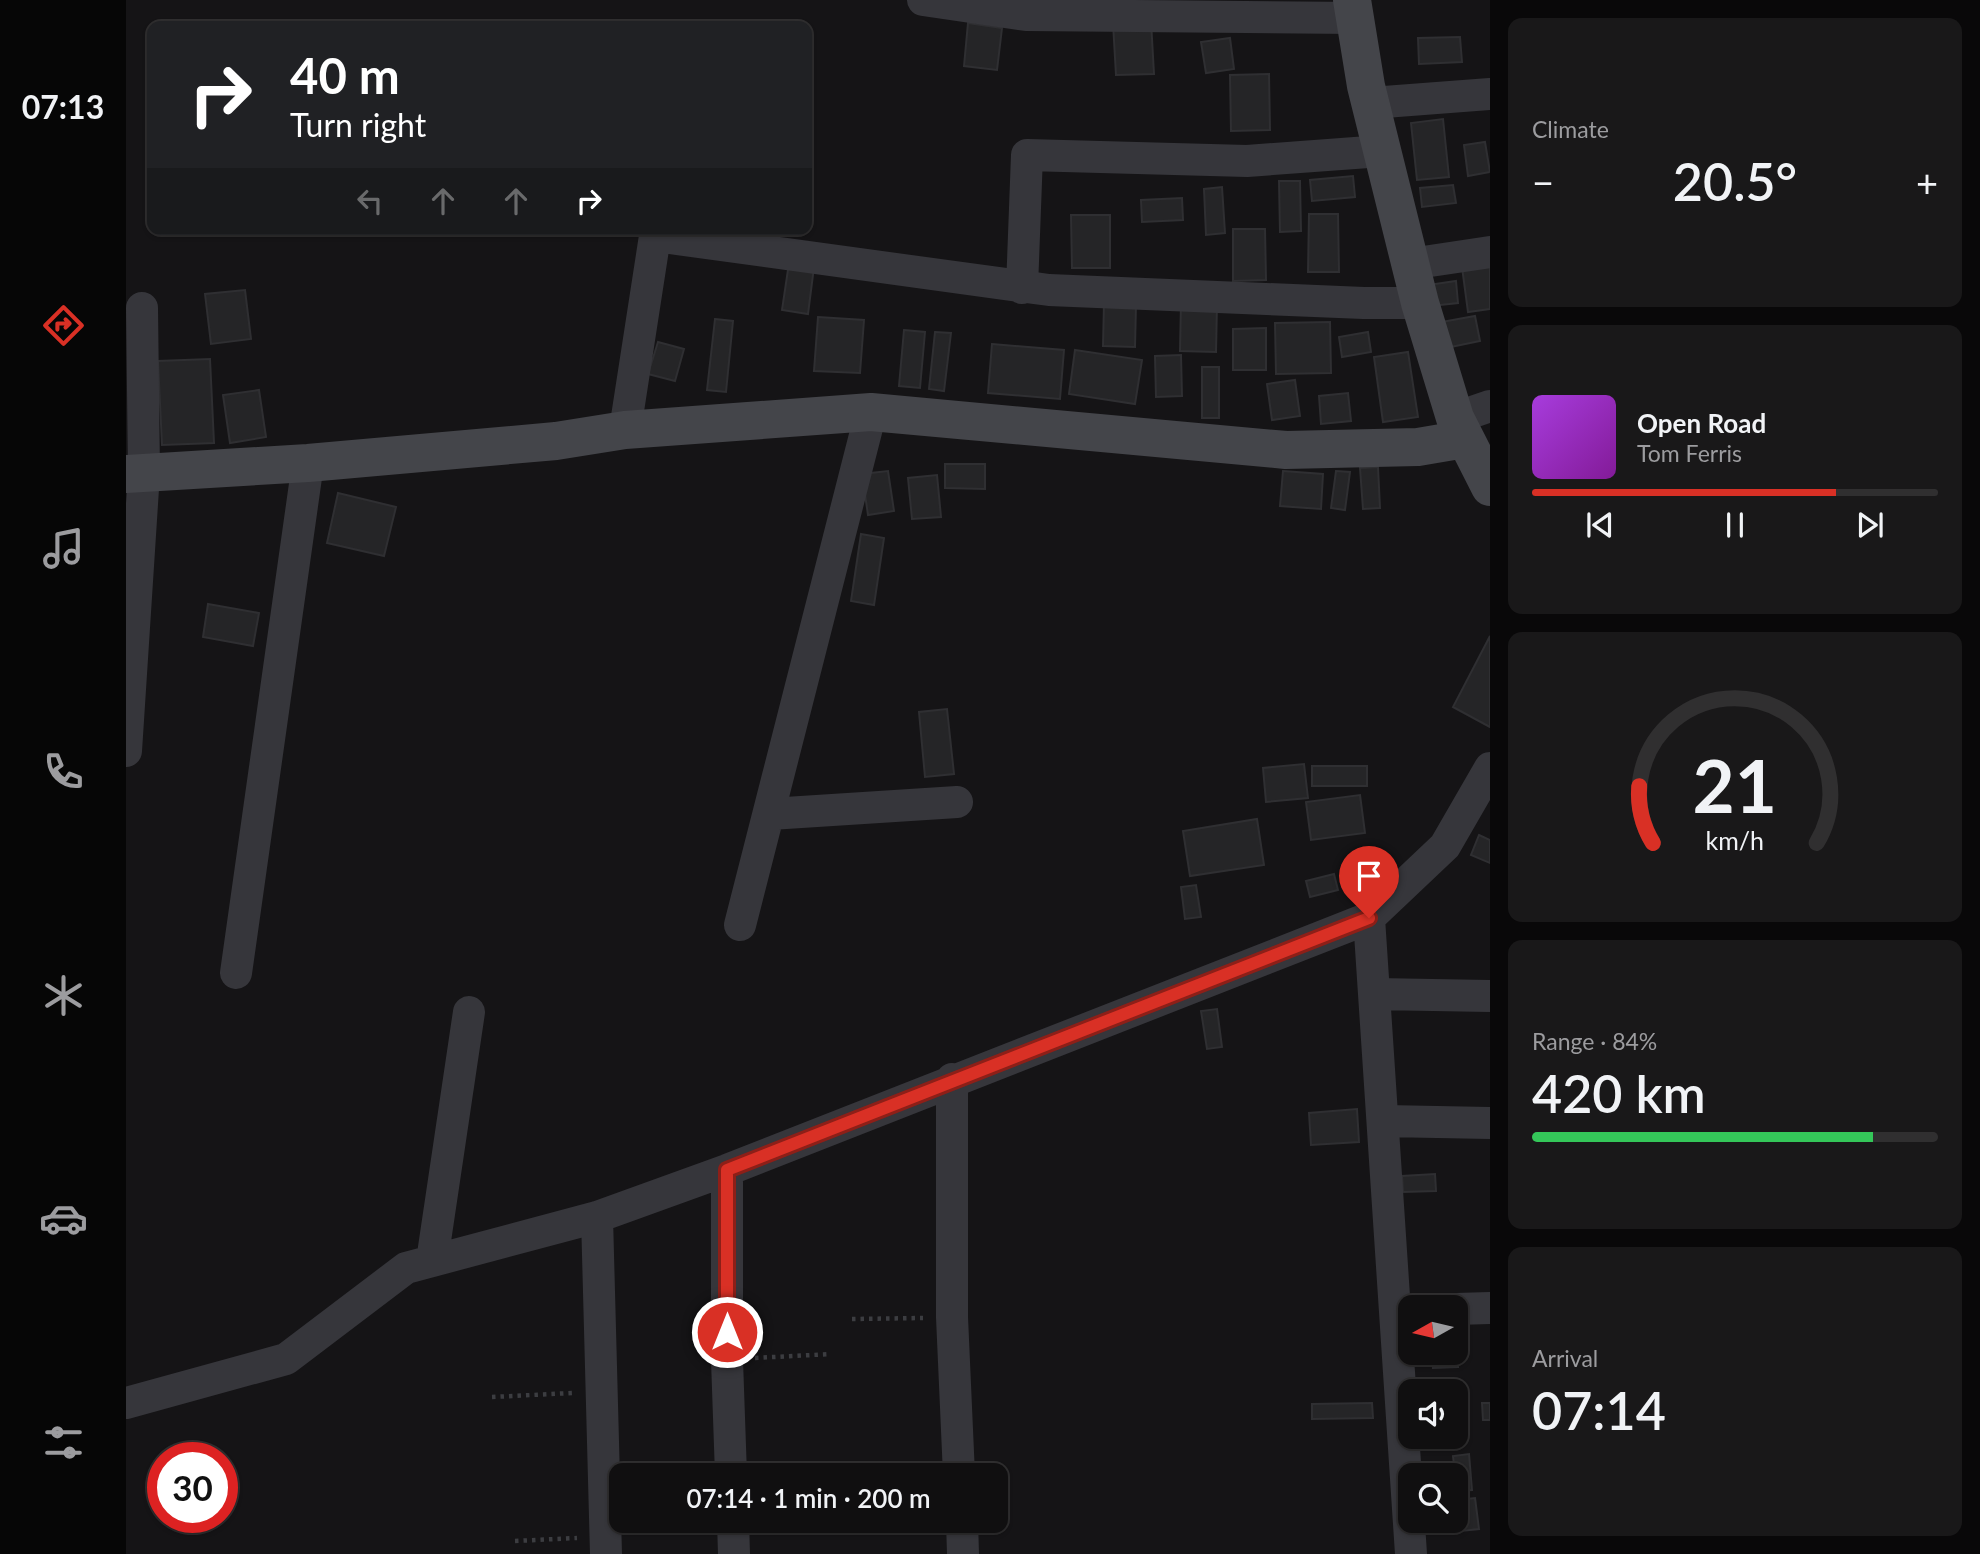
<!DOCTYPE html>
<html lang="en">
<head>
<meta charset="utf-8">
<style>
  :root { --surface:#100f10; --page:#191819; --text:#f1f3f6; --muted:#9c9c9f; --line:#302f30; --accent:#d93025 }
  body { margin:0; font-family:Lato,sans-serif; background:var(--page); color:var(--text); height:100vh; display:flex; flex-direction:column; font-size:26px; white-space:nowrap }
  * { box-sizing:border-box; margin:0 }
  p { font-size:23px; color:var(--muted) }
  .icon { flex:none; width:38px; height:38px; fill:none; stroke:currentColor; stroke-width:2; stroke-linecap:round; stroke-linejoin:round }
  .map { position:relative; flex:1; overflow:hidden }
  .sheet { display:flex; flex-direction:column; gap:18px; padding:18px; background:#090809; width:490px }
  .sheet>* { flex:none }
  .guide { position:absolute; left:21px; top:21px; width:665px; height:214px; border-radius:14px; box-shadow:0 2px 5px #0004,0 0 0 2px var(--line); background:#202124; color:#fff; overflow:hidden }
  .needle { width:46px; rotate:262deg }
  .buttons { position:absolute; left:1272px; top:1295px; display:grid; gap:14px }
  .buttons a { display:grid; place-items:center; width:70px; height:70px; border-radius:14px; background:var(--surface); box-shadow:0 2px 5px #0004,0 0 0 2px var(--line); font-size:35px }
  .speed { position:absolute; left:21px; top:1442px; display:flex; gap:14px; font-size:35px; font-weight:700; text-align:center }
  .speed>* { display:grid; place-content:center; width:91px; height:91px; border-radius:50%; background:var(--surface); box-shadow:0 2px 5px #0004,0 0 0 2px var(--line); line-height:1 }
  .speed .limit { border:10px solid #d22; background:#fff; color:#111 }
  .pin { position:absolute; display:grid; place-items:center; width:60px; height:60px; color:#fff; margin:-72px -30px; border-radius:50% 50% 50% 0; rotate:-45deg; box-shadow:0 0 7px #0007 }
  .pin .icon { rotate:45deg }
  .me { position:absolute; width:77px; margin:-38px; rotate:0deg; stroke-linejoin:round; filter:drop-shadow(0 0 5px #0008) }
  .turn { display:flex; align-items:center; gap:24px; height:147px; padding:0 28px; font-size:32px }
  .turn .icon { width:91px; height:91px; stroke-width:2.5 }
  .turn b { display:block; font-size:49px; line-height:60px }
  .lanes { display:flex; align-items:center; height:66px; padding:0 28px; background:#0003; justify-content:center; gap:35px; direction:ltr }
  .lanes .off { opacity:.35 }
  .big { font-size:52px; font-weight:600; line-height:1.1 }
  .sheet .card { flex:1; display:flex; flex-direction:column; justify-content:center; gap:10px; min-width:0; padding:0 24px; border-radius:14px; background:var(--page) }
  .sheet .dial { align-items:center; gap:0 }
  .dial svg { height:182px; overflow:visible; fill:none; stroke:var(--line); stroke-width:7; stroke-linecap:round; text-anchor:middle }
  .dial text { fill:var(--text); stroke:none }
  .song { display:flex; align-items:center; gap:21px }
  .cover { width:84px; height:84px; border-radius:10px; background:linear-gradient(135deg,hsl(280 70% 55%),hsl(290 70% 35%)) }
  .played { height:7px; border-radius:4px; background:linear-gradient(90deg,var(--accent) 75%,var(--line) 75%) }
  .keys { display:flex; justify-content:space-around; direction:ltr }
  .heat { display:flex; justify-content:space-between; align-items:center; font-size:38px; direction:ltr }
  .charge { height:10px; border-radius:5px; background:linear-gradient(90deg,#34c759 84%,var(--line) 0) }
  .trip { position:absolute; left:483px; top:1463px; width:399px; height:70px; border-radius:14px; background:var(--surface); box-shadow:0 2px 5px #0004,0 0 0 2px var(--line); font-weight:600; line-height:70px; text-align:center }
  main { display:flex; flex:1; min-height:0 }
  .tabs { display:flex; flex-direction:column; width:126px; justify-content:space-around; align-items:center; background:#060606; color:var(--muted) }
  .tabs .icon { width:49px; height:49px }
  .tabs .on { color:var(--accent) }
  .tabs b { font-size:32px; color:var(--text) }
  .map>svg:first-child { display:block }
</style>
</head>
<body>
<main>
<nav class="tabs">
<b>07:13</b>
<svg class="icon on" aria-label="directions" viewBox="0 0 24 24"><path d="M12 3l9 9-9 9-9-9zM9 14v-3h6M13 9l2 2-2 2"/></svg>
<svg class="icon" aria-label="music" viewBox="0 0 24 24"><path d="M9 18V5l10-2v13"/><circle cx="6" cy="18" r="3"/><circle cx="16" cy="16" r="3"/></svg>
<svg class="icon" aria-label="phone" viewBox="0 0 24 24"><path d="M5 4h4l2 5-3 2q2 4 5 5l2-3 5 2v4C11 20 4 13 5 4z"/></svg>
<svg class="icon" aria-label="climate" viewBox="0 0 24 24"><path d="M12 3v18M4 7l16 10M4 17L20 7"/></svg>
<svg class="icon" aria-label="car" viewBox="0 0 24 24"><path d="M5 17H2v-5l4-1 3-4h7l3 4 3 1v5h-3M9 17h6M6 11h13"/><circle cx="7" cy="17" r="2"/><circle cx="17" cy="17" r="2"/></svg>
<svg class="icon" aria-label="filters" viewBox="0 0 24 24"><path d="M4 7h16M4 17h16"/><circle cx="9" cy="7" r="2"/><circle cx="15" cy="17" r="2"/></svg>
</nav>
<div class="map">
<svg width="1364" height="1554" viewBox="0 0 1364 1554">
  <rect width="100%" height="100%" fill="#151416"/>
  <path fill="#252527" stroke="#2f2f32" stroke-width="2" d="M1025,21L1028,74L990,75L987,23Z
    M842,23L876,28L871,70L838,66Z
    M1334,37L1336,62L1293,64L1292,38Z
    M1104,38L1108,69L1080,73L1075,42Z
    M1143,74L1144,130L1105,131L1104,75Z
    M1317,119L1323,177L1291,180L1285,123Z
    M1359,142L1364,172L1342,176L1338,145Z
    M1227,176L1229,197L1186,201L1184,180Z
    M1153,181H1174L1175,231L1154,232Z
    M1327,185L1330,203L1296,207L1294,188Z
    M1096,187L1099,233L1080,235L1078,189Z
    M1056,198L1057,220L1016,222L1015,200Z
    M1183,214H1212L1213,272H1182Z
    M945,215H984V268H946Z
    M1107,229H1139L1140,280L1107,281Z
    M663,263L688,267L682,314L656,310Z
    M1364,263V309L1342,312L1336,267Z
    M1330,281L1332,303L1305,306L1302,285Z
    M119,290L125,339L85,344L79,294Z
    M978,303L1010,304L1009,347L977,346Z
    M1055,303L1091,304L1090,352L1054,351Z
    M1349,316L1354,341L1315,349L1310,323Z
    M692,317L738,320L734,373L688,371Z
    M589,319L607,321L600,392L581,390Z
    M1204,322L1205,373L1150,374L1149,323Z
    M1140,328V370H1107V329Z
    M778,330L799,332L794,388L773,386Z
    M809,332L825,333L818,391L803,389Z
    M1242,332L1245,352L1216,357L1213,337Z
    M532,342L558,349L549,381L522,374Z
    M866,344L938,350L934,399L862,393Z
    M949,350L1016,360L1009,404L943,394Z
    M1282,352L1292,417L1257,422L1248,357Z
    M1055,355L1056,396L1030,397L1029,356Z
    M84,359L88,443L36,445L32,361Z
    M1076,367H1093V418H1076Z
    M1169,380L1174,416L1146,420L1141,384Z
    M133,390L140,437L104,443L97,395Z
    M1222,393L1225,421L1195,424L1193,396Z
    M819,464H859V489L819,488Z
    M1252,467L1254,508L1237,509L1234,468Z
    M762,471L768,511L742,515L736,474Z
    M1157,471L1197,474L1195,509L1154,506Z
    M1210,471L1224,472L1219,510L1205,508Z
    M811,475L815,517L786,519L782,478Z
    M212,493L270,507L258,556L201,543Z
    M735,534L758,538L748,605L725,601Z
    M82,604L133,613L127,646L77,637Z
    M1364,636V727L1327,707Z
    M821,709L828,774L799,777L793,712Z
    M1178,764L1182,798L1140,802L1137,768Z
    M1186,766H1241V786H1186Z
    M1234,795L1239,833L1185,840L1180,802Z
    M1131,819L1138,865L1064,876L1057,831Z
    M1353,835L1364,840V863L1345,855Z
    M1208,874L1212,890L1184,897L1180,881Z
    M1070,885L1075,917L1059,919L1055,887Z
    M1091,1009L1096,1047L1081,1049L1075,1011Z
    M1231,1109L1233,1142L1185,1145L1183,1113Z
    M1309,1174L1310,1191L1277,1192L1276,1176Z
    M1331,1314L1332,1367L1307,1368L1306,1353H1330Z
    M1246,1403L1247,1418L1186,1419V1404Z
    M1356,1403H1364V1420H1357Z
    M1343,1454L1346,1490L1331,1491L1327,1456Z
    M1349,1498L1353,1529L1335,1531L1331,1500Z"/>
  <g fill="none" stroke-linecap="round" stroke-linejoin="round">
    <path stroke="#3c3d41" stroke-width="4.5" stroke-dasharray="3.5 5" stroke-linecap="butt" d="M726,1319L797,1318
      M629,1358L705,1354
      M366,1397L446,1393
      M389,1541L451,1538"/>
    <path stroke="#36363b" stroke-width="32" d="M797,0L900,15L1230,18
      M1245,103L1364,94
      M1284,264L1364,252
      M896,288L901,155L1121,161L1256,151
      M1329,418L1364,406
      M499,430L529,236L923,290L1238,303H1294
      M0,751L18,473L16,308
      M644,814L831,802
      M1243,918L1285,1554
      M614,925L745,412
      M110,973L182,463
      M1250,994L1364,996
      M826,1079V1317L833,1475
      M1259,1121L1364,1123
      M601,1170V1360L605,1475
      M471,1217L480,1554
      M306,1261L343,1012
      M1330,1309L1364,1308
      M0,1403L160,1359L280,1268L471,1217L601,1170L1243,918L1319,846L1364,768
      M607,1521L608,1554
      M836,1521L837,1554"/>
    <path stroke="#44454a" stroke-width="38" d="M1226,0L1240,86L1294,303L1329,418L1364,487
      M0,474L182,463L430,441L499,430L745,412L1160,450L1292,447L1339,439"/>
  </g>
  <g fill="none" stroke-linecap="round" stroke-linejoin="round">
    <g stroke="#8d1f18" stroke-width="18">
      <path id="route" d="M601,1332V1170L1243,918"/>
    </g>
    <use href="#route" stroke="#d93025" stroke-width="12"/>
  </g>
</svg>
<div class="buttons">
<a><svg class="needle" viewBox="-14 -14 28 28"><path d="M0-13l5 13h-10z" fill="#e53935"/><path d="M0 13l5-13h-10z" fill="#9c9c9f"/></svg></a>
<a><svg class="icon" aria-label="sound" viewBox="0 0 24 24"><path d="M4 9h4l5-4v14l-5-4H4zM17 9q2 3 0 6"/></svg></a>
<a><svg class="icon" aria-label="search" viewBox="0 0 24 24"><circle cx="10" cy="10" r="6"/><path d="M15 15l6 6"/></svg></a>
</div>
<div class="speed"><div class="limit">30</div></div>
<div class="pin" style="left:1243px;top:918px;background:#d93025"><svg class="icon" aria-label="arrive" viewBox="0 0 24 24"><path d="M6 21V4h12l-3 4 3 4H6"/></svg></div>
<svg class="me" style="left:601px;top:1332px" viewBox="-20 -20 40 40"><circle r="17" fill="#d93025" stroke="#fff" stroke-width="3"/><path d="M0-11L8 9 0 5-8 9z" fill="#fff"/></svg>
<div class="trip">07:14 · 1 min · 200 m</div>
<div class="guide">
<div class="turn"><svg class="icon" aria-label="right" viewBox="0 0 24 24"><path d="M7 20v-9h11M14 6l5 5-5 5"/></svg><div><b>40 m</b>Turn right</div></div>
<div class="lanes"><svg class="icon off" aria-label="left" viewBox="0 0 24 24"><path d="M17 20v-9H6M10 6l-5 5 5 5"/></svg><svg class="icon off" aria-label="ahead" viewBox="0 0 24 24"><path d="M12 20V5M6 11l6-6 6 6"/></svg><svg class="icon off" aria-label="ahead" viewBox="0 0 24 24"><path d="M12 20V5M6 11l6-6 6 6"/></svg><svg class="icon" aria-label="right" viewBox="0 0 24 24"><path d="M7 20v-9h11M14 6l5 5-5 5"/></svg></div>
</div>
</div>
<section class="sheet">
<div class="card"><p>Climate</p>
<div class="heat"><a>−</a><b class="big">20.5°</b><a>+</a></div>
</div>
<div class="card">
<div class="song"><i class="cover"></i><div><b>Open Road</b><p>Tom Ferris</p></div></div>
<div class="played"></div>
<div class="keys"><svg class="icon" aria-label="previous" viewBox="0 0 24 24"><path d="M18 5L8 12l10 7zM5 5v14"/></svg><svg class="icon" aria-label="pause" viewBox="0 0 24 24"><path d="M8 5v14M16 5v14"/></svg><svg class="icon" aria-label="next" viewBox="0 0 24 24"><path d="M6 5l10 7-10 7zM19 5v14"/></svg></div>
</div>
<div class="card dial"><svg viewBox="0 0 100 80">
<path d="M14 69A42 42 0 1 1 86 69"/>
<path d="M14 69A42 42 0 0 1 8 44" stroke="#d93025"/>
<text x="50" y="56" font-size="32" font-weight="700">21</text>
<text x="50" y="72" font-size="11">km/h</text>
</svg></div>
<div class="card"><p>Range · 84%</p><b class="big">420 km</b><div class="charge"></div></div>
<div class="card"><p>Arrival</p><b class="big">07:14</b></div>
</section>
</main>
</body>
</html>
